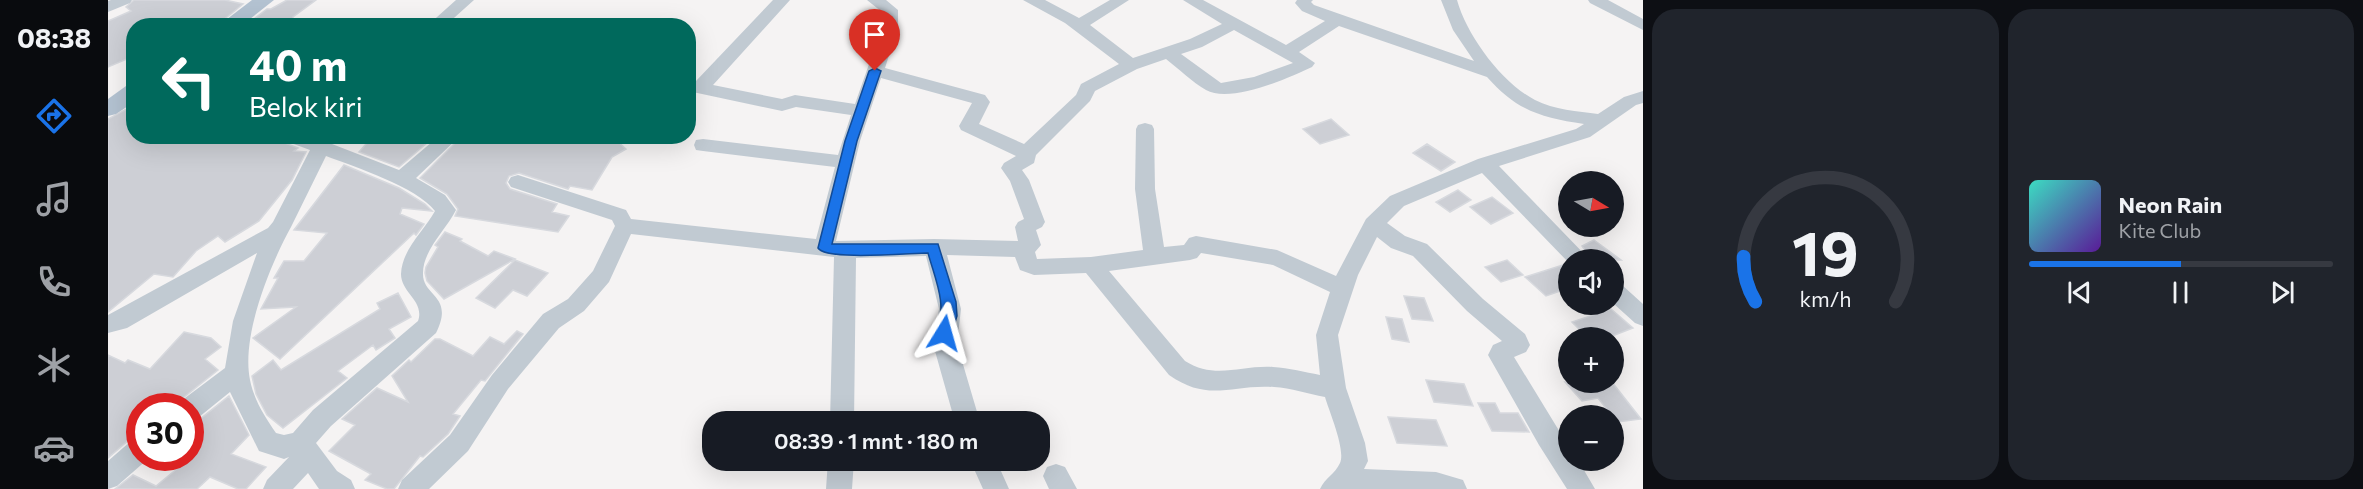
<!DOCTYPE html>
<html lang="id">
<head>
<meta charset="utf-8">
<style>
  :root { --surface:#171b24; --page:#20242c; --text:#f1f3f6; --muted:#9ea1a6; --line:#363941; --accent:#1a73e8 }
  body { margin:0; font-family:Commissioner,sans-serif; background:var(--page); color:var(--text); height:100vh; display:flex; flex-direction:column; font-size:22px; white-space:nowrap }
  * { box-sizing:border-box; margin:0 }
  p { font-size:20px; color:var(--muted) }
  .icon { flex:none; width:33px; height:33px; fill:none; stroke:currentColor; stroke-width:2; stroke-linecap:round; stroke-linejoin:round }
  .map { position:relative; flex:1; overflow:hidden }
  .drawer { display:flex; flex-direction:column; gap:9px; padding:9px; background:#0d0f14; width:720px }
  .drawer>* { flex:none }
  .hud { position:absolute; left:18px; top:18px; width:570px; height:126px; border-radius:24px; box-shadow:0 6px 24px #0002; background:#00695c; color:#fff; overflow:hidden }
  .needle { width:39px; rotate:100deg }
  .fabs { position:absolute; left:1450px; top:171px; display:grid; gap:12px }
  .fabs a { display:grid; place-items:center; width:66px; height:66px; border-radius:50%; background:var(--surface); box-shadow:0 6px 24px #0002; font-size:30px }
  .speed { position:absolute; left:18px; top:393px; display:flex; gap:12px; font-size:30px; font-weight:700; text-align:center }
  .speed>* { display:grid; place-content:center; width:78px; height:78px; border-radius:50%; background:var(--surface); box-shadow:0 6px 24px #0002; line-height:1 }
  .speed .limit { border:9px solid #d22; background:#fff; color:#111 }
  .pin { position:absolute; display:grid; place-items:center; width:51px; height:51px; color:#fff; margin:-62px -26px; border-radius:50% 50% 50% 0; rotate:-45deg; box-shadow:0 0 6px #0007 }
  .pin .icon { rotate:45deg }
  .me { position:absolute; width:66px; margin:-33px; rotate:8deg; stroke-linejoin:round; filter:drop-shadow(0 0 4px #0008) }
  .turn { display:flex; align-items:center; gap:21px; height:126px; padding:0 24px; font-size:27px }
  .turn .icon { width:78px; height:78px; stroke-width:2.5 }
  .turn b { display:block; font-size:42px; line-height:51px }
  .drawer .widget { flex:1; display:flex; flex-direction:column; justify-content:center; gap:9px; min-width:0; padding:0 21px; border-radius:24px; background:var(--page) }
  .drawer .dial { align-items:center; gap:0 }
  .dial svg { height:156px; overflow:visible; fill:none; stroke:var(--line); stroke-width:7; stroke-linecap:round; text-anchor:middle }
  .dial text { fill:var(--text); stroke:none }
  .song { display:flex; align-items:center; gap:18px }
  .cover { width:72px; height:72px; border-radius:9px; background:linear-gradient(135deg,hsl(170 70% 55%),hsl(270 70% 35%)) }
  .played { height:6px; border-radius:3px; background:linear-gradient(90deg,var(--accent) 50%,var(--line) 50%) }
  .keys { display:flex; justify-content:space-around; direction:ltr }
  .drawer .tiles { flex:1; display:grid; gap:9px; grid-template-columns:repeat(2,1fr) }
  .trip { position:absolute; left:594px; top:411px; width:348px; height:60px; border-radius:24px; background:var(--surface); box-shadow:0 6px 24px #0002; font-weight:600; line-height:60px; text-align:center }
  main { display:flex; flex:1; min-height:0 }
  .tab-bar { display:flex; flex-direction:column; width:108px; justify-content:space-around; align-items:center; background:#090b0e; color:var(--muted) }
  .tab-bar .icon { width:42px; height:42px }
  .tab-bar .on { color:var(--accent) }
  .tab-bar b { font-size:27px; color:var(--text) }
  .map>svg:first-child { display:block }
</style>
</head>
<body>
<main>
<nav class="tab-bar">
<b>08:38</b>
<svg class="icon on" aria-label="directions" viewBox="0 0 24 24"><path d="M12 3l9 9-9 9-9-9zM9 14v-3h6M13 9l2 2-2 2"/></svg>
<svg class="icon" aria-label="music" viewBox="0 0 24 24"><path d="M9 18V5l10-2v13"/><circle cx="6" cy="18" r="3"/><circle cx="16" cy="16" r="3"/></svg>
<svg class="icon" aria-label="phone" viewBox="0 0 24 24"><path d="M5 4h4l2 5-3 2q2 4 5 5l2-3 5 2v4C11 20 4 13 5 4z"/></svg>
<svg class="icon" aria-label="climate" viewBox="0 0 24 24"><path d="M12 3v18M4 7l16 10M4 17L20 7"/></svg>
<svg class="icon" aria-label="car" viewBox="0 0 24 24"><path d="M5 17H2v-5l4-1 3-4h7l3 4 3 1v5h-3M9 17h6M6 11h13"/><circle cx="7" cy="17" r="2"/><circle cx="17" cy="17" r="2"/></svg>
</nav>
<div class="map">
<svg width="1535" height="489" viewBox="0 0 1535 489">
  <rect width="100%" height="100%" fill="#f5f3f3"/>
  <path fill="#cdcfd5" stroke="#d7d9de" stroke-width="1.5" d="M26,0H117L135,4L108,26H26V56L0,67V21L23,11L18,7Z
    M179,0H208L185,17V26H137L159,9H163Z
    M26,105V136H171L174,142L190,148L186,151L198,152L184,180L151,221L117,242L110,236L88,251L65,277L46,274L0,312V119Z
    M1223,119L1241,135L1212,144L1195,129Z
    M265,136H327L291,167L251,152Z
    M354,136H504L518,149L504,157L484,190L462,186L460,189L411,173L401,176L398,183L402,189L449,204L444,212L461,216L450,232L347,216L350,209L339,194L312,178Z
    M1319,144L1347,162L1333,171L1305,153Z
    M236,165L291,188L317,204L324,211L294,208L292,214L316,224L308,235L306,233L172,359L145,338L188,307L153,309L170,278H166L176,261H196L219,233L186,230Z
    M1350,190L1363,200L1342,212L1328,202Z
    M1384,197L1405,213L1383,224L1362,207Z
    M337,232L354,239L352,241L380,256L386,251L407,259L336,299L319,281L317,273L318,267L330,247L327,245Z
    M1486,240L1513,260H1484L1474,246Z
    M407,260L440,273L419,296L405,290L387,308L368,298Z
    M1399,260L1415,275L1393,282L1377,267Z
    M1458,264L1461,265V288L1438,296L1417,277Z
    M290,293L303,317L281,329L287,338L268,350L265,345L230,371L239,378L175,428L159,415L148,394L144,376L165,360L173,370L272,309L269,303Z
    M1296,296L1316,298L1325,321L1304,319Z
    M1503,309L1525,328L1499,338H1480L1464,322Z
    M1278,317L1294,319L1301,342L1284,339Z
    M409,331L415,334L377,381L373,380L345,414L352,416L340,434L315,457L312,456L286,489H279L257,480L263,474L221,451L247,425L234,419L269,388L300,402L284,376L301,360L303,362L327,339H332L365,356L382,337L396,344Z
    M76,332L103,338L113,347L97,359L110,370L71,401L64,395L49,406H32V436L22,439L0,458V355L17,363L20,360L42,369Z
    M1318,380L1356,384L1365,406L1326,402Z
    M1457,382H1504L1533,419L1509,422L1490,398L1474,401Z
    M121,396L141,435L123,454L158,467L138,489H130L102,477L89,489H7L25,475L48,486L82,458V422L92,419Z
    M1370,403H1387L1392,413H1410L1421,432L1384,431Z
    M1280,417L1328,420L1339,446L1289,443Z"/>
  <g fill="none" stroke-linecap="round" stroke-linejoin="round">
    <path fill="#c1cad2" fill-rule="evenodd" d="M3,0H24L22,3L0,12V1Z
      M348,0H366L337,26H319Z
      M665,0H682L605,85L674,99L687,95L747,104L774,27V12L759,0H778L790,10V27L777,68L877,95L882,102L871,124L916,144L968,95L973,84L1011,64L957,23L915,0H937L971,18L1002,0H1021L982,25L1025,58L1082,39L1114,24L1075,0H1095L1178,45L1217,21L1194,11L1187,3L1189,0H1205L1203,2L1206,5L1366,61L1345,30L1333,0H1349C1359,36 1394,83 1427,100C1446,110 1470,111 1490,114L1516,97L1535,91V103L1528,105L1482,137L1391,166L1482,260H1461V263L1374,173L1296,206L1279,223L1297,236L1319,244L1375,299L1417,334L1422,345L1418,352L1406,357L1461,447V460H1470L1487,489H1459L1431,445L1380,355L1385,345L1394,341L1359,311L1305,256L1283,248L1269,237L1250,275L1230,335L1238,388L1257,443L1260,461L1256,469L1328,472L1355,480L1359,489H1212C1217,478 1227,474 1232,463C1238,450 1221,411 1217,397C1200,394 1183,388 1166,387C1123,384 1101,403 1061,375L978,273L926,275L912,270L907,257L839,255L853,309L849,344L872,422H847L825,344L831,309L818,256L748,258L746,422H722L726,257L523,234L501,282L476,311L451,328L400,389L360,451L321,489H290L294,480L342,435L384,375L435,314L460,299L485,271L507,226L504,220L403,187L400,182L403,177L410,175L518,210L523,219L708,239L727,167L595,151L588,150L586,145L588,140L595,139L730,155L743,115L688,107L674,111L580,91V80L588,81ZM1231,26L1379,77C1408,110 1433,118 1476,124L1468,129L1370,159L1282,196L1258,219L1228,276L1169,250L1088,236L1081,238L1076,245L1056,247L1047,189L1046,129L1044,125L1037,123L1030,125L1028,129L1027,189L1035,250L983,257L929,259L927,252L933,245L928,230L934,227L937,222L921,180L914,170L926,163L928,155L982,101L987,91L1029,69L1058,59C1071,69 1084,82 1098,90C1122,104 1181,78 1204,67L1207,63L1191,52ZM1126,30L1185,63L1146,77L1113,83L1073,54L1094,47ZM773,78L864,103L851,126L853,130L908,156L896,163L893,168L902,181L916,219L910,222L907,227L910,241L826,239L728,241L752,141ZM1093,253L1165,265L1222,292L1208,335L1212,375C1197,372 1181,368 1165,367C1133,365 1107,380 1077,361L1001,271L1082,260L1089,258Z
      M1480,0H1500L1535,19V30L1482,3Z
      M173,136L208,138L209,136H227L224,144L291,170L331,136H352L308,178L337,195L348,210C338,230 315,250 315,273C314,297 347,295 328,333L223,426L208,443L229,471L243,480L247,489H211L200,473L185,489H155L159,480L181,457L176,459L151,451L122,392L91,417L82,420V406H71L73,401L117,368L125,321L149,253L19,328L0,333V315L160,228L165,222L202,150L175,140ZM218,156C247,167 309,187 327,211C316,231 294,249 293,274C293,293 317,301 310,321L205,410L185,433L176,435L168,433C157,417 146,400 142,380C133,336 162,265 183,227Z
      M1506,282L1514,285L1535,304V326L1527,323L1506,304Z
      M32,438V458H41L9,486L0,489V461L23,441Z
      M720,460H746L744,489H718Z
      M862,460H888L901,489H875Z
      M948,464L957,467L969,489H941L935,476L939,467Z"/>
    <path fill="#b3c2d1" fill-rule="evenodd" d="M144,0H166L133,26H110Z
      M26,84V102L8,114L0,116V99L18,86Z"/>
  </g>
  <path fill="#1a73e8" stroke="#114b97" stroke-width="1.5" d="M767,68L773,71L749,141L724,244H830L848,302L849,316L842,337H831L829,333C839,303 828,282 820,253C802,253 718,261 710,248L737,141L761,71Z"/>
</svg>
<div class="fabs">
<a><svg class="needle" viewBox="-14 -14 28 28"><path d="M0-13l5 13h-10z" fill="#e53935"/><path d="M0 13l5-13h-10z" fill="#9ea1a6"/></svg></a>
<a><svg class="icon" aria-label="sound" viewBox="0 0 24 24"><path d="M4 9h4l5-4v14l-5-4H4zM17 9q2 3 0 6"/></svg></a>
<a>+</a>
<a>−</a>
</div>
<div class="speed"><div class="limit">30</div></div>
<div class="pin" style="left:767px;top:71px;background:#d93025"><svg class="icon" aria-label="arrive" viewBox="0 0 24 24"><path d="M6 21V4h12l-3 4 3 4H6"/></svg></div>
<svg class="me" style="left:836px;top:333px" viewBox="-20 -20 40 40"><path d="M0-17L14 15 0 8-14 15z" fill="#1a73e8" stroke="#fff" stroke-width="4"/></svg>
<div class="trip">08:39 · 1 mnt · 180 m</div>
<div class="hud">
<div class="turn"><svg class="icon" aria-label="left" viewBox="0 0 24 24"><path d="M17 20v-9H6M10 6l-5 5 5 5"/></svg><div><b>40 m</b>Belok kiri</div></div>
</div>
</div>
<section class="drawer">
<div class="tiles">
<div class="widget dial"><svg viewBox="0 0 100 80">
<path d="M14 69A42 42 0 1 1 86 69"/>
<path d="M14 69A42 42 0 0 1 8 46" stroke="#1a73e8"/>
<text x="50" y="56" font-size="32" font-weight="700">19</text>
<text x="50" y="72" font-size="11">km/h</text>
</svg></div>
<div class="widget">
<div class="song"><i class="cover"></i><div><b>Neon Rain</b><p>Kite Club</p></div></div>
<div class="played"></div>
<div class="keys"><svg class="icon" aria-label="previous" viewBox="0 0 24 24"><path d="M18 5L8 12l10 7zM5 5v14"/></svg><svg class="icon" aria-label="pause" viewBox="0 0 24 24"><path d="M8 5v14M16 5v14"/></svg><svg class="icon" aria-label="next" viewBox="0 0 24 24"><path d="M6 5l10 7-10 7zM19 5v14"/></svg></div>
</div>
</div>
</section>
</main>
</body>
</html>
